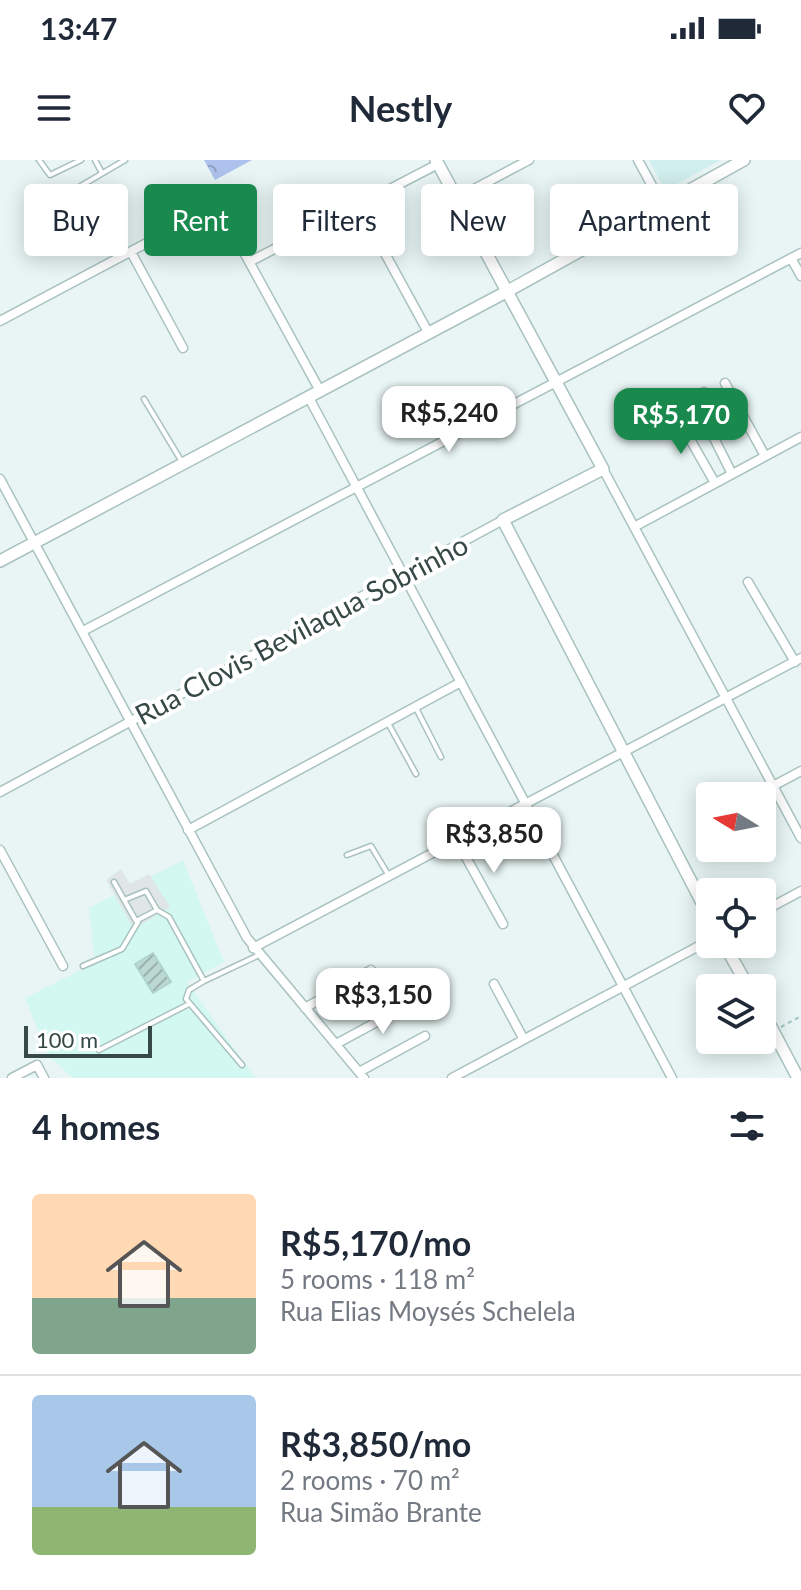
<!DOCTYPE html>
<meta charset="utf-8">
<style>
:root{--surface:#fff;--page:#f6f6f7;--text:#1f2937;--muted:#747a83;--line:#e0e1e3;--accent:#1a894e}
body{margin:0;font-family:Lato,sans-serif;background:var(--page);color:var(--text);height:100vh;display:flex;flex-direction:column;font-size:30px;white-space:nowrap}
*{box-sizing:border-box;margin:0}
p{font-size:26px;color:var(--muted)}
.icon{flex:none;width:44px;height:44px;fill:none;stroke:currentColor;stroke-width:2;stroke-linecap:round;stroke-linejoin:round}
.map{position:relative;height:918px;overflow:hidden}
.side{display:flex;flex-direction:column;background:var(--surface);flex:1}
.side>*{flex:none}
.guide{position:absolute;left:24px;top:24px;width:754px;height:72px;display:flex;gap:16px}
.needle{width:52px;rotate:280deg}
.fabs{position:absolute;left:696px;top:622px;display:grid;gap:16px}
.fabs a{display:grid;place-items:center;width:80px;height:80px;border-radius:8px;background:var(--surface);box-shadow:0 4px 20px #0003;font-size:40px}
.scale{position:absolute;left:24px;bottom:20px;width:128px;box-sizing:border-box;padding-left:8px;border:4px solid #364946;border-top:0;font-size:22px;line-height:28px;white-space:nowrap;color:#364946;-webkit-text-stroke:6px #fff;paint-order:stroke}
.price{position:absolute;translate:-50% -68px;padding:0 18px;border-radius:16px;background:#fff;color:#222;font-size:26px;line-height:52px;filter:drop-shadow(0 2px 4px #0008)}
.price::after{content:'';position:absolute;left:50%;top:48px;width:24px;height:18px;margin-left:-12px;background:inherit;clip-path:polygon(0 0,100% 0,50% 100%)}
.price.active{background:var(--accent);color:#fff}
ul{padding:0;list-style:none}
li{display:flex;align-items:center;gap:24px;height:200px;padding:0 32px}
li+li{border-top:2px solid var(--line)}
li span{display:grid;place-items:center;flex:none;width:224px;height:160px;border-radius:8px;color:#555}
li>.icon{margin-inline-start:auto}
span .icon{width:96px;height:96px;fill:#fffc;stroke-width:1}
li b{font-size:34px}
h2{display:flex;justify-content:space-between;align-items:center;height:96px;padding:0 32px;font-size:34px}
.tag{padding:0 28px;border-radius:8px;background:var(--surface);box-shadow:0 4px 20px #0003;font-size:28px;line-height:72px}
.tag.active{background:var(--accent);color:#fff}
.status{display:flex;justify-content:space-between;align-items:center;height:56px;padding:0 40px;background:var(--surface);direction:ltr}
.status svg{height:22px;fill:currentColor}
header{display:flex;justify-content:space-between;align-items:center;height:104px;padding:0 32px;background:var(--surface);font-size:36px;font-weight:700}
.map>svg:first-child{display:block}
.commercial{fill:#d2f8f1}
.education{fill:#d1efee}
.forest{fill:url(#forest-crowns)}
.parking{fill:#e0e6e5}
.building{fill:url(#building-hatch);stroke:#afd3cd;stroke-width:2}
.lines{fill:none;stroke-linecap:round;stroke-linejoin:round}
.service-casing{stroke:#a9c2bf;stroke-width:7}
.minor-casing{stroke:#a9c2bf;stroke-width:11}
.tertiary-casing{stroke:#a9c2bf;stroke-width:14}
.path{stroke:#99c5bf;stroke-width:2;stroke-dasharray:4 4;stroke-linecap:butt}
.service{stroke:#fff;stroke-width:4}
.minor{stroke:#fff;stroke-width:8}
.tertiary{stroke:#fff;stroke-width:11}
.labels{text-anchor:middle;dominant-baseline:central;stroke-width:8;stroke-linejoin:round;paint-order:stroke}
.street-label{font-size:28px;fill:#364946;stroke:#fff}
</style>
<div class="status"><b>13:47</b><svg viewBox="0 0 49 12"><path d="M0 12V9h3v3zM5 12V6h3v6zM10 12V3h3v9zM15 12V0h3v12zM26 1h20v11H26zM47 4h2v5h-2z"/></svg></div>
<header><svg class="icon" aria-label="menu" viewBox="0 0 24 24"><path d="M4 6h16M4 12h16M4 18h16"/></svg>Nestly<svg class="icon" aria-label="heart" viewBox="0 0 24 24"><path d="M12 20l-8-8c-3-5 5-10 8-4 3-6 11-1 8 4z"/></svg></header>
<div class="map">
<svg width="801" height="918" viewBox="0 0 801 918">
<defs>
<pattern id="forest-crowns" width="20" height="18" patternUnits="userSpaceOnUse" patternTransform="scale(2)"><rect width="20" height="18" fill="#adc2ed"/><path d="M2 6a3 3 0 1 1 6 0M12 15a3 3 0 1 1 6 0" fill="none" stroke="#8ea0c2"/></pattern>
<pattern id="building-hatch" width="6" height="6" patternUnits="userSpaceOnUse" patternTransform="scale(2)"><rect width="6" height="6" fill="#bcd8d3"/><path d="M-1 1l2-2M0 6l6-6M5 7l2-2" fill="none" stroke="#9ab1ad"/></pattern>
</defs>
<rect width="100%" height="100%" fill="#e8f5f4"/>
<path class="commercial" d="M183,700L224,802L187,822L255,918H73L48,895L25,838L95,803L89,748Z"/>
<path class="education" d="M649,0H721L665,30Z"/>
<path class="forest" d="M204,0H252L215,20Z"/>
<path class="parking" d="M121,709L130,724L149,714L170,747L134,769L106,720Z"/>
<path class="building" d="M153,793L171,822L153,833L135,804Z"/>
<g class="lines">
<defs>
<path id="service" d="M39,0L50,15L81,0
M95,0L102,13
M57,40L125,0
M144,239L182,302
M416,548L441,597
M388,563L416,614
M347,695L371,686L389,716
M114,722L136,761L157,750
M124,740L146,731L157,750L169,757L204,821L259,795
M83,806L122,789L138,762
M204,821L189,830L186,839L242,905
M99,890L189,844"/>
<path id="minor" d="M638,0L662,44
M457,38L529,0
M359,46L428,172
M131,92L183,188
M791,98L801,116
M251,101L438,4
M0,161L218,45L319,229
M725,223L765,296
M704,232L695,240L732,314
M308,236L672,918
M675,253L715,323
M641,272L685,249
M603,309L801,678
M0,319L247,778L364,918
M634,367L801,277
M748,422L795,502
M83,471L801,93
M773,626L801,611
M0,632L503,360
M188,670L461,522
M457,681L503,764
M0,690L63,806
M762,752L801,731
M253,788L801,498
M494,824L523,878
M305,848L371,810
M336,884L408,845
M359,912L425,876
M12,918L37,905L44,918
M452,918L710,780"/>
<path id="tertiary" d="M436,0L603,309L503,360L710,758
M0,401L506,132L744,0
M724,784L749,828
M762,850L798,918"/>
</defs>
<use href="#service" class="service-casing"/>
<use href="#minor" class="minor-casing"/>
<use href="#tertiary" class="tertiary-casing"/>
<path class="path" d="M781,867L801,856"/>
<use href="#service" class="service"/>
<use href="#minor" class="minor"/>
<use href="#tertiary" class="tertiary"/>
</g>
<g class="labels">
<g class="street-label">
<text transform="translate(301 469) rotate(-28)">Rua Clovis Bevilaqua Sobrinho</text>
</g>
</g>
</svg>
<div class="fabs">
<a><svg class="needle" viewBox="-14 -14 28 28"><path d="M0-13l5 13h-10z" fill="#e53935"/><path d="M0 13l5-13h-10z" fill="#747a83"/></svg></a>
<a><svg class="icon" aria-label="locate" viewBox="0 0 24 24"><circle cx="12" cy="12" r="6"/><path d="M12 2v4M12 18v4M2 12h4M18 12h4"/></svg></a>
<a><svg class="icon" aria-label="layers" viewBox="0 0 24 24"><path d="M12 4l9 5-9 5-9-5zM3 14l9 5 9-5"/></svg></a>
</div>
<div class="scale">100 m</div>
<b class="price" style="left:449px;top:294px">R$5,240</b>
<b class="price active" style="left:681px;top:296px">R$5,170</b>
<b class="price" style="left:494px;top:715px">R$3,850</b>
<b class="price" style="left:383px;top:876px">R$3,150</b>
<div class="guide">
<a class="tag">Buy</a>
<a class="tag active">Rent</a>
<a class="tag">Filters</a>
<a class="tag">New</a>
<a class="tag">Apartment</a>
</div>
</div>
<section class="side">
<h2>4 homes<svg class="icon" aria-label="filters" viewBox="0 0 24 24"><path d="M4 7h16M4 17h16"/><circle cx="9" cy="7" r="2"/><circle cx="15" cy="17" r="2"/></svg></h2>
<ul>
<li><span style="background:linear-gradient(#ffd9b3 65%,#7fa58c 0)"><svg class="icon" aria-label="home" viewBox="0 0 24 24"><path d="M3 11l9-7 9 7M6 9v11h12V9"/></svg></span><div><b>R$5,170/mo</b><p>5 rooms · 118 m²</p><p>Rua Elias Moysés Schelela</p></div></li>
<li><span style="background:linear-gradient(#a9c7e8 70%,#8fb573 0)"><svg class="icon" aria-label="home" viewBox="0 0 24 24"><path d="M3 11l9-7 9 7M6 9v11h12V9"/></svg></span><div><b>R$3,850/mo</b><p>2 rooms · 70 m²</p><p>Rua Simão Brante</p></div></li>
</ul>
</section>
